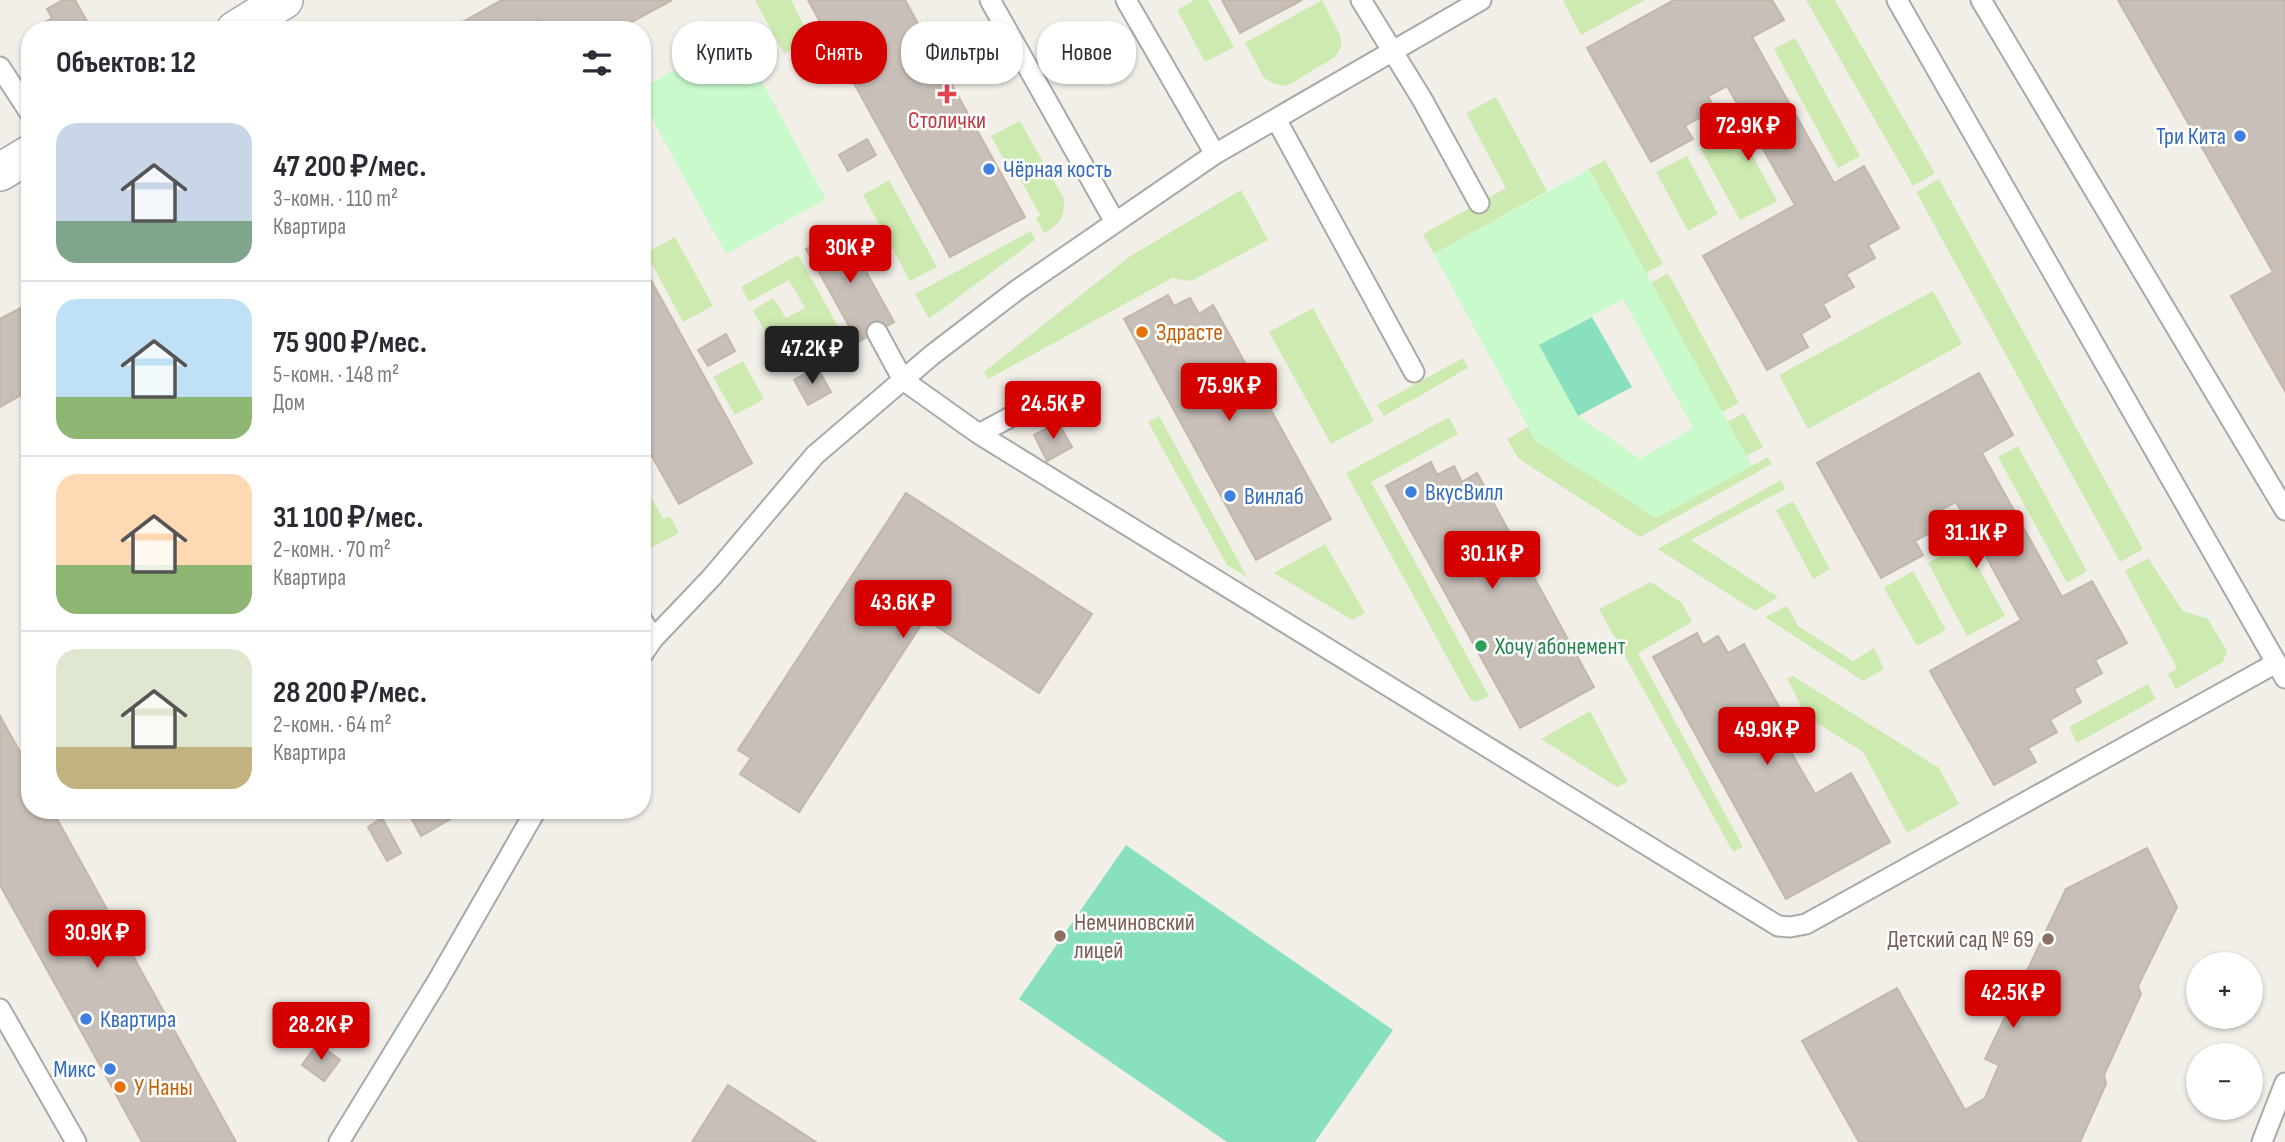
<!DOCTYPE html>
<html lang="ru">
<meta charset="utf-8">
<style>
:root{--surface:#fff;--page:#f2f2f3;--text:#2b2b33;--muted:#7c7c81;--line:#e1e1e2;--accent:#d40000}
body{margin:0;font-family:"Sofia Sans Condensed",sans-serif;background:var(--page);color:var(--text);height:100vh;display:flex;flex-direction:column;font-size:26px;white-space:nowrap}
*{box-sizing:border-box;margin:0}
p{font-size:23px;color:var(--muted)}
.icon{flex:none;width:38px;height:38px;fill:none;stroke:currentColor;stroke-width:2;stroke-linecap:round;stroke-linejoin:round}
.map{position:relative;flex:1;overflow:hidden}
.panel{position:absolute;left:21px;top:21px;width:630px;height:798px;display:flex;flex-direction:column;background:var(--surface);border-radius:28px;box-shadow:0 2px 5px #0004}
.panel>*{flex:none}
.top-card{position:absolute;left:672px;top:21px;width:665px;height:63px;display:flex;gap:14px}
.controls{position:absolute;left:2186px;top:952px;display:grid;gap:14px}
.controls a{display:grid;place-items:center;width:77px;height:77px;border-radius:50%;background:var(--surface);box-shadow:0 2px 5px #0004;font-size:35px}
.price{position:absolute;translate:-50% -60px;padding:0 16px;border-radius:7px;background:var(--accent);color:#fff;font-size:23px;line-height:46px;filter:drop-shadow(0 2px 4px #0008)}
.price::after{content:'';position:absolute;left:50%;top:42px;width:21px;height:16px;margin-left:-10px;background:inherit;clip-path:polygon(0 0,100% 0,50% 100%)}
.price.selected{background:#222;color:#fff}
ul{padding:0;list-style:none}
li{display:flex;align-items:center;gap:21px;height:175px;padding:0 35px}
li+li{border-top:2px solid var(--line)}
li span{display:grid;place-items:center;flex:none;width:196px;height:140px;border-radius:21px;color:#555}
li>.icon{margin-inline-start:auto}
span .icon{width:84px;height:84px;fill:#fffc;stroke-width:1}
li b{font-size:30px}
h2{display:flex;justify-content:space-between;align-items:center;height:84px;padding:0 35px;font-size:30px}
.chip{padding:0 24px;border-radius:28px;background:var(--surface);box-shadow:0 2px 5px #0004;font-size:24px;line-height:63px}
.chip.selected{background:var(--accent);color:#fff}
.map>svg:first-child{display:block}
.grass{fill:#cdebb0}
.park{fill:#c8facc;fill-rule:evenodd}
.pitch{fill:#88e0be}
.building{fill:#c7bfb8;stroke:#c4b6ab;stroke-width:2}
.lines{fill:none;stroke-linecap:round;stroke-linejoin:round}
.lane-casing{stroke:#a9a9a9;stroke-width:23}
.street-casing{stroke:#a9a9a9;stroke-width:40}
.lane{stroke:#fff;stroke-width:19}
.street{stroke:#fff;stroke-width:37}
.health-dot{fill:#e0444e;stroke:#fff;stroke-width:2.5}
.shop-dot{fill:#3f7fe0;stroke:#fff;stroke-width:2.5}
.food-dot{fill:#e8710a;stroke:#fff;stroke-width:2.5}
.leisure-dot{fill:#2e9e5b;stroke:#fff;stroke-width:2.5}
.education-dot{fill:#8d6e63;stroke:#fff;stroke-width:2.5}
.labels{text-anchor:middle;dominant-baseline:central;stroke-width:5;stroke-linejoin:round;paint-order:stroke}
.health-label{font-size:24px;fill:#be3a42;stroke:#fff}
.shop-label{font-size:24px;fill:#366cbe;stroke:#fff;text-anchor:start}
.food-label{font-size:24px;fill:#c56008;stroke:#fff;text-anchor:start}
.leisure-label{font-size:24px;fill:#27864d;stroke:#fff;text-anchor:start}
.education-label{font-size:24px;fill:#785e54;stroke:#fff;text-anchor:start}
</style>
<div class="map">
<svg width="2285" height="1142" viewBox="0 0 2285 1142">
<rect width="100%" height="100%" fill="#f2efe9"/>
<path class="grass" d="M755,0H791L811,39L784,54Z
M1194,0H1208L1234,47L1205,62L1177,10Z
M1322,0L1341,37V47L1335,57L1292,83L1286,86L1274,84L1264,78L1245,43Z
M1565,0H1645L1581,35L1563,1Z
M1806,0H1835L1935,173L1913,186Z
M1795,38L1860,156L1838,168L1774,49Z
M1496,97L1547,191L1434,254L1423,234L1506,188L1466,113Z
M1020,121L1064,199C1065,217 1060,224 1044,233L1036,218L1040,215L1015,170L1011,172L991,136Z
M1737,127L1777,201L1740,220L1700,148Z
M1687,156L1718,214L1688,231L1656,172Z
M1605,160L1663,264L1646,273L1589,169Z
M1939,179L2143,549L2120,562L1916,192Z
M889,180L937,267L910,281L863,195Z
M1241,190L1268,240L1191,281L1172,278L988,379L984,372L1129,257Z
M1031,231L1035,240L929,319L915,294Z
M675,237L713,306L683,322L646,253Z
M798,255L841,332L783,364L753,310L773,298L786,318L805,308L789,280L749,302L741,287Z
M1668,273L1739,403L1722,412L1651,283Z
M1933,291L1962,344L1808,429L1779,375Z
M1313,308L1374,421L1331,444L1269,332Z
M1463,358L1468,368L1384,416L1377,405Z
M743,361L764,399L735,415L713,377Z
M1744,413L1763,447L1746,456L1727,422Z
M1159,416L1247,577L1227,565L1148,422Z
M1449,417L1458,434L1371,482L1489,696L1476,702L1470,699L1346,473Z
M1528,427L1536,441L1656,518L1768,457L1772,464L1640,537L1518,458L1507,439Z
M2018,446L2087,571L2067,583L1998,457Z
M642,480L663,519L670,516L679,533L649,549L642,537Z
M1781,480L1785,489L1691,540L1778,597L1755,611L1658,549Z
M1793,501L1830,569L1813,579L1776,510Z
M1965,543L2005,616L1967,636L1928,563Z
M1325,544L1365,613L1352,620L1274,573Z
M2148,558L2183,611L2208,619L2227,651L2223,662L2176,689L2168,674L2177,668L2125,571Z
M1913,571L1946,630L1917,646L1884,588Z
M1651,582L1682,603L1692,622L1638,653L1743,847L1733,852L1599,609Z
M1787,606L1798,626L1853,661L1874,648L1884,669L1863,681L1765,617Z
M1793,676L1939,768L1959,804L1907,833L1863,752L1806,716L1787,678Z
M2148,684L2156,699L2077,743L2069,727Z
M1590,711L1628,782L1617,787L1541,739Z"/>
<path class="park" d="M737,36L826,199L726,254L642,100V88Z
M1589,169L1752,466L1656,518L1536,441L1434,254ZM1623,299L1693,428L1640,459L1578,416L1539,345Z"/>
<path class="pitch" d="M1592,317L1632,387L1578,416L1539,345Z
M1126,845L1393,1030L1315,1142H1227L1019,999Z"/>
<path class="building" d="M63,0H75L92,30H31L52,18L47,9Z
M502,0H672L617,30H545L539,19L520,30H448Z
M808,0H905L1025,217L950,257Z
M1222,0H1302L1240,33Z
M1674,0H1772L1784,20L1752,37L1834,183L1864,166L1899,228L1868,245L1875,258L1846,274L1854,287L1823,304L1830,317L1801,334L1808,347L1767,370L1703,256L1795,205L1727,86L1708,96L1715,109L1685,126L1693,139L1651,162L1587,48Z
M2118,0H2285V391L2231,296L2273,272Z
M867,139L876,155L848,171L839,155Z
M842,228L894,322L858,342L806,249Z
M642,264L752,463L679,504L642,439Z
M1168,295L1174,306L1190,298L1199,314L1213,305L1331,519L1256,560L1124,319Z
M30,303V390L0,407V319Z
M726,334L735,351L708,366L698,350Z
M817,367L831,392L808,405L794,380Z
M1979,373L2013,435L1982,453L2062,597L2092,581L2127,643L2095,660L2102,673L2074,689L2081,702L2050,720L2057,732L2028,748L2036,762L1994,785L1930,671L2021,620L1956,502L1937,512L1944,525L1915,541L1923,555L1881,578L1817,463Z
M1058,422L1072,447L1047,461L1034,435Z
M1431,462L1437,475L1454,466L1462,482L1477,473L1594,687L1520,728L1386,486Z
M906,493L1092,614L1039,693L925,619L799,812L740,774L751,758L738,750Z
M1697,633L1703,645L1718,636L1728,653L1744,644L1798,741L1788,747L1815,794L1851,773L1890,842L1786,899L1653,657Z
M0,716L30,770V810H52L236,1142H142L85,1038L0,885Z
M407,810H466L421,836Z
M382,818L401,853L387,861L368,827Z
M2147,848L2177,907L2138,986L2141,994L2104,1075L2106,1084L2080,1142H1859L1802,1041L1897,988L1965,1110L1985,1098L1999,1065L1985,1059L2066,889Z
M318,1043L340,1060L324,1081L302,1065Z
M728,1085L816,1142H692Z"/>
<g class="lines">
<defs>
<path id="lane" d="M990,0L1115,222
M1126,0L1215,154
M1361,0L1422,99L1479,203
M1897,0L2285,678
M1981,0L2285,510
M0,67L30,113
M1276,119L1414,372
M877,332L903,380L979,434L1778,926L1790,927L1806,924L2276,663
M979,434L1049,396
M642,620L653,639L712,577L815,455L932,355L1017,290L1215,154L1481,0
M642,655L653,639
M0,1009L76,1142
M339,1142L437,982L536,810
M2262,1142L2285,1083"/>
<path id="street" d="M235,30L284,0
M0,172L30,154"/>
</defs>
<use href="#lane" class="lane-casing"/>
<use href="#street" class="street-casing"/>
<use href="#lane" class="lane"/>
<use href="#street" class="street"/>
</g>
<path class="health-dot" d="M943.5 83.5h7v7h7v7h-7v7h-7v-7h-7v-7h7z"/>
<g class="shop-dot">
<circle cx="2240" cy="136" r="7"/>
<circle cx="989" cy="169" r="7"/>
<circle cx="1411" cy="492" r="7"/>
<circle cx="1230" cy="496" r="7"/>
<circle cx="86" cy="1019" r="7"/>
<circle cx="110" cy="1069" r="7"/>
</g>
<g class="food-dot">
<circle cx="1142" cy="332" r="7"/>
<circle cx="120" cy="1087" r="7"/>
</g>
<circle class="leisure-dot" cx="1481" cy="646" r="7"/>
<g class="education-dot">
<circle cx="1060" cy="936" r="7"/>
<circle cx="2048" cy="939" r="7"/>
</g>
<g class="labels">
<g class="health-label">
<text x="947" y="120">Столички</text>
</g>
<g class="shop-label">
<text x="2226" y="136" text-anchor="end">Три Кита</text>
<text x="1003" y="169">Чёрная кость</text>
<text x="1425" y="492">ВкусВилл</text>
<text x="1244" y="496">Винлаб</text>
<text x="100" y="1019">Квартира</text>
<text x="96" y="1069" text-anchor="end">Микс</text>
</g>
<g class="food-label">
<text x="1156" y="332">Здрасте</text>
<text x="134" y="1087">У Наны</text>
</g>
<g class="leisure-label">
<text x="1495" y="646">Хочу абонемент</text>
</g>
<g class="education-label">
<text x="1074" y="922">Немчиновский<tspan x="1074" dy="28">лицей</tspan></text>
<text x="2034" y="939" text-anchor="end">Детский сад № 69</text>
</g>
</g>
</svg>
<div class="controls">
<a>+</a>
<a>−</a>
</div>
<b class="price" style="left:1748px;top:163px">72.9K ₽</b>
<b class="price" style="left:850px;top:285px">30K ₽</b>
<b class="price selected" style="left:812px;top:386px">47.2K ₽</b>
<b class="price" style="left:1229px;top:423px">75.9K ₽</b>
<b class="price" style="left:1053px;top:441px">24.5K ₽</b>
<b class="price" style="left:1976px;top:570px">31.1K ₽</b>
<b class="price" style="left:1492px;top:591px">30.1K ₽</b>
<b class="price" style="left:903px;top:640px">43.6K ₽</b>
<b class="price" style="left:1767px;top:767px">49.9K ₽</b>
<b class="price" style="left:97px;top:970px">30.9K ₽</b>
<b class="price" style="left:2013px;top:1030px">42.5K ₽</b>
<b class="price" style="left:321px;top:1062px">28.2K ₽</b>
<div class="top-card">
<a class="chip">Купить</a>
<a class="chip selected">Снять</a>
<a class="chip">Фильтры</a>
<a class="chip">Новое</a>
</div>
<section class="panel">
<h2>Объектов: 12<svg class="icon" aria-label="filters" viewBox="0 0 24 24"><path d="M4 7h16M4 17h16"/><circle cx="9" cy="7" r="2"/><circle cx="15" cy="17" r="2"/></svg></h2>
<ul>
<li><span style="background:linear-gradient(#c9d6e8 70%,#7fa58c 0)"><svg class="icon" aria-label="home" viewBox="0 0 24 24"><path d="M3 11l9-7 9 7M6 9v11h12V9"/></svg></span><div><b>47 200 ₽/мес.</b><p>3-комн. · 110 m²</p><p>Квартира</p></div></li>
<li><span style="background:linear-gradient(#bfe0f5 70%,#8fb573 0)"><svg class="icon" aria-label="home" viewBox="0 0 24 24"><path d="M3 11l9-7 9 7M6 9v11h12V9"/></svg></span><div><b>75 900 ₽/мес.</b><p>5-комн. · 148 m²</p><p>Дом</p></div></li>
<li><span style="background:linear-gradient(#ffd9b3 65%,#8fb573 0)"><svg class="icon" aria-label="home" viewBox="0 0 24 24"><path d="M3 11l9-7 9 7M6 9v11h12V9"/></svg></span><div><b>31 100 ₽/мес.</b><p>2-комн. · 70 m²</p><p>Квартира</p></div></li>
<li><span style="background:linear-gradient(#dfe7d0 70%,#c2b280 0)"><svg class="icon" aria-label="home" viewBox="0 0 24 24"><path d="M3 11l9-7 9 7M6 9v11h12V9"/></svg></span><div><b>28 200 ₽/мес.</b><p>2-комн. · 64 m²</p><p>Квартира</p></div></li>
</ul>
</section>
</div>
